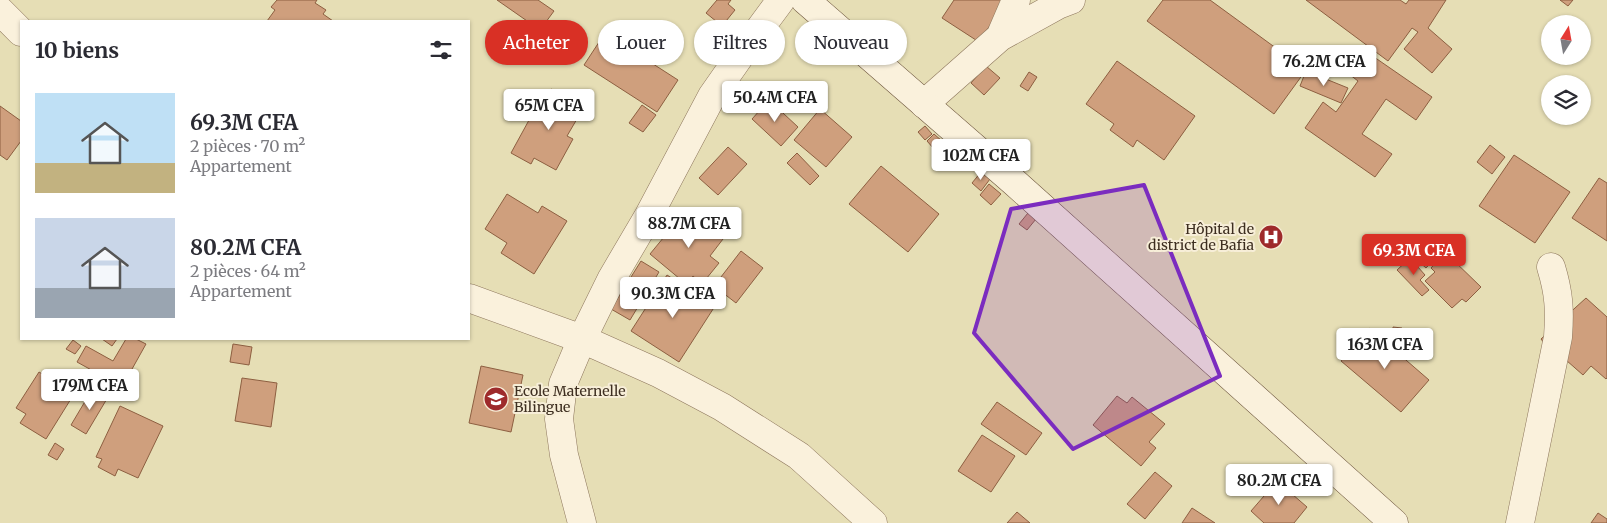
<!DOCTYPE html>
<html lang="fr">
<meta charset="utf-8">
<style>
:root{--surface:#fff;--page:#f2f2f3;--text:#2b2b33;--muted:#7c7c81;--accent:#d93025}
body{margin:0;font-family:Merriweather,serif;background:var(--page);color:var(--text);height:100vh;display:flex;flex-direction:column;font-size:19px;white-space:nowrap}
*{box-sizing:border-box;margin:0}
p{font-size:16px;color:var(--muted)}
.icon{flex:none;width:28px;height:28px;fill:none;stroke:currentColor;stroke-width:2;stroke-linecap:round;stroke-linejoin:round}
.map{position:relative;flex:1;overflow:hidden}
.drawer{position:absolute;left:20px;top:20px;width:450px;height:320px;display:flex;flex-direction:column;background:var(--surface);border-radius:0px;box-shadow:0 1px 4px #0004}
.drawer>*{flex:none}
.guide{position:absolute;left:485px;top:20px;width:475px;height:45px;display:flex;gap:10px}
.needle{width:32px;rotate:11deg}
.tools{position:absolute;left:1541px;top:15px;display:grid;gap:10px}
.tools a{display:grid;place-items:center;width:50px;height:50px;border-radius:50%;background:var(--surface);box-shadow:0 1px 4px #0004;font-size:25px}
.price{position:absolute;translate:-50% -42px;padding:0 11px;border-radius:5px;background:#fff;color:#222;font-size:16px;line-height:32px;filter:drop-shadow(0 1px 2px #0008)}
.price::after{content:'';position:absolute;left:50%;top:30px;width:15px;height:11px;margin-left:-8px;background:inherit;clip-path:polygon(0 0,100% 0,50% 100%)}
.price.current{background:var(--accent);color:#fff}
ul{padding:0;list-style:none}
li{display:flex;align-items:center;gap:15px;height:125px;padding:0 15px}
li span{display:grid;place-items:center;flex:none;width:140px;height:100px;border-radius:0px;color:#555}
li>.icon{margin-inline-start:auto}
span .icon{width:60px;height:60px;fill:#fffc;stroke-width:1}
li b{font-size:21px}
h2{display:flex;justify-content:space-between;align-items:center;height:60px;padding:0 15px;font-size:21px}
.chip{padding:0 18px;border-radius:22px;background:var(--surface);box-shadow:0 1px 4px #0004;font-size:18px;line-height:45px}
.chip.current{background:var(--accent);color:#fff}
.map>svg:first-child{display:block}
.farmland{fill:#e6deb5;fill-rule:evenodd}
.building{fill:#cf9f7d;stroke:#8d5f41}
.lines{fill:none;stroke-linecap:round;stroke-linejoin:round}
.street-casing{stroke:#8d765c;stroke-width:29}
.secondary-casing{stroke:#6f573f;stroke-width:29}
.street{stroke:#faf1dc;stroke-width:28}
.secondary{stroke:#faf1dc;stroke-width:28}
.marked{fill:#7b2cbf;fill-opacity:0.2;stroke:#7b2cbf;stroke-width:4;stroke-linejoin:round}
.labels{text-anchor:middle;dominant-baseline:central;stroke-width:4;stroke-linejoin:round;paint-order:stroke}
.poi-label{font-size:14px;fill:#3d2e20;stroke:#f7eed8;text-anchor:end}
</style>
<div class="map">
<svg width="1607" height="523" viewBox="0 0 1607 523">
<rect width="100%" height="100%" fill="#f0e4c8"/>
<path class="farmland" d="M0,0H1607V523H0ZM21,21H469V339H21ZM1550,24H1582V56H1550ZM1550,84H1582V116H1550Z"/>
<path class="building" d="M277,0H317L315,3L326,10L323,14L333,21H267L275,10L271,7Z
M497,0H538L554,11L540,30Z
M717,0H731L728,4L735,10L722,26L706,13Z
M954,0H1007L979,42L942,18Z
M1163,0H1210L1306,70L1274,114L1147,21Z
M1306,0H1400L1406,4L1409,0H1446L1428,28L1452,49L1432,73L1404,49L1418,32L1412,28L1388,61Z
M1560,0H1573L1568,6Z
M605,33L678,80L657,112L584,65Z
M1361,48L1432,97L1416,120L1386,99L1362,134L1392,154L1375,177L1305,128L1323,102L1336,112L1358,81L1345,71Z
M1117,61L1195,116L1164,160L1137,140L1133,147L1110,130L1114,124L1086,104Z
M986,66L1000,78L984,95L971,83Z
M1306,71L1348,88L1341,103L1300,86Z
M1029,72L1037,77L1028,91L1020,86Z
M551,89L584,107L567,136L573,139L556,170L534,158L531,164L511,153L534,111L538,113Z
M769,100L798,127L781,146L752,119Z
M642,105L656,115L643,132L629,123Z
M0,106L21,121V141L7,160L0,155Z
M820,109L852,137L826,167L794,140Z
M925,126L932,134L925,140L918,132Z
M934,134L942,141L934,149L927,141Z
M1490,145L1505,157L1492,174L1477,162Z
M728,147L747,164L718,195L699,178Z
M797,153L819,176L810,185L787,163Z
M1514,155L1570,192L1535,243L1479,206Z
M881,166L939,214L908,252L849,204Z
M981,172L990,179L981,191L972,183Z
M1599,178L1607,183V241L1572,218Z
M989,184L1001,194L991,205L980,195Z
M507,194L538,213L542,206L567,221L534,274L501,253L507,243L485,229Z
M687,209L723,239L710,256L719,263L702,284L693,276L686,284L650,254Z
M1028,213L1036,219L1027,230L1019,224Z
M1417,237L1438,255L1426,268L1406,250Z
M1396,249L1405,251L1404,257L1395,255Z
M741,251L763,268L736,303L714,286Z
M1450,257L1481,287L1466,302L1462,299L1452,308L1425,281L1435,272L1431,268L1440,258L1445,262Z
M1410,258L1425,275L1420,280L1429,290L1422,296L1397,270Z
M641,261L659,272L630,320L611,309Z
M667,275L715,306L679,362L631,331Z
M1586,298L1607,317V378L1606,379L1591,366L1583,375L1558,353L1548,348L1541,339Z
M1393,327L1402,328L1401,337L1393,336Z
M1369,328L1429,380L1401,412L1341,361Z
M102,339H117L112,346Z
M126,339H136L146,344L122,387L77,362L86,346L113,361Z
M73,340L81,346L75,354L66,349Z
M233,344L252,347L249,365L230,362Z
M481,366L523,375L511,432L469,423Z
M39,372L54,381L59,374L79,386L46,439L20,423L26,414L16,408Z
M242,378L277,383L271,427L235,421Z
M93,388L108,397L86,434L71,425Z
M1117,396L1127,403L1132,397L1165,424L1149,442L1156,448L1141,466L1093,425Z
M997,402L1042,433L1026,455L981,424Z
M120,406L163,426L138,478L118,469L115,476L98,467L102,459L96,457Z
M982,435L1015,456L991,492L958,471Z
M55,443L64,449L57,460L48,455Z
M1155,472L1172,486L1145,519L1127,504Z
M1277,481L1307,507L1294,523H1264L1251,511Z
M1192,508L1215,523H1182Z
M1017,512L1030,523H1007Z
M1598,513L1607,519V523H1591Z"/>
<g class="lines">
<defs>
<path id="street" d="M0,11L21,32
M1000,37L1058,5L1071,0
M924,104L1000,37L1016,0
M469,298L582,339L658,373L722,407L799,456L873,523
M582,523L564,455L559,419L563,384L582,339L612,278L649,215L712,96L747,46L781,0
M1520,523L1558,337C1560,310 1559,293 1551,267"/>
<path id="secondary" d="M805,0L1014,182L1394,523"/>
</defs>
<use href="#street" class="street-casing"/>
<use href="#secondary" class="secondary-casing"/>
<use href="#street" class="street"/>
<use href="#secondary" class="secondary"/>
</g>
<path class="marked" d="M1144,185L1220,376L1073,449L974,333L1011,209Z"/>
<defs>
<symbol id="hospital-disc" viewBox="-11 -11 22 22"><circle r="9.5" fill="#9e2a2b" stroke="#f7eed8"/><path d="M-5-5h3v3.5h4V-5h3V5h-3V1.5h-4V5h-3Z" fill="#fff"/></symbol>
<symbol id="school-disc" viewBox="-11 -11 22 22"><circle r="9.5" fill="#9e2a2b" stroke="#f7eed8"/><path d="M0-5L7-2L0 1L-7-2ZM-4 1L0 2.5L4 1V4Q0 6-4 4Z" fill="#fff"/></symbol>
</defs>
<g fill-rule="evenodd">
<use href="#hospital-disc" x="1257" y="223" width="28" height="28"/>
<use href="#school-disc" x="482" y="385" width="28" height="28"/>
</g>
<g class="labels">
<g class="poi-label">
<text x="1254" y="229">Hôpital de<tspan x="1254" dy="16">district de Bafia</tspan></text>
<text x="514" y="391" text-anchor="start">Ecole Maternelle<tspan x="514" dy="16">Bilingue</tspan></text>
</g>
</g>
</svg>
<div class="tools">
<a><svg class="needle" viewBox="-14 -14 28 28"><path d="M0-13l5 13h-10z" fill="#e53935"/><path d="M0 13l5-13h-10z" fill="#7c7c81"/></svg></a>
<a><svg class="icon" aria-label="layers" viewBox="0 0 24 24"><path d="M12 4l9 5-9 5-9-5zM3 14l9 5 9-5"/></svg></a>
</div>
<b class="price" style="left:1324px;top:87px">76.2M CFA</b>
<b class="price" style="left:775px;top:123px">50.4M CFA</b>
<b class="price" style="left:549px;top:131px">65M CFA</b>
<b class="price" style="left:981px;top:181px">102M CFA</b>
<b class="price" style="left:689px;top:249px">88.7M CFA</b>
<b class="price current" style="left:1414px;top:276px">69.3M CFA</b>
<b class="price" style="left:673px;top:319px">90.3M CFA</b>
<b class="price" style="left:1385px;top:370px">163M CFA</b>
<b class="price" style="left:90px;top:411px">179M CFA</b>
<b class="price" style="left:1279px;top:506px">80.2M CFA</b>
<div class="guide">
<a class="chip current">Acheter</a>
<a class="chip">Louer</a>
<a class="chip">Filtres</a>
<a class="chip">Nouveau</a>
</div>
<section class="drawer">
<h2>10 biens<svg class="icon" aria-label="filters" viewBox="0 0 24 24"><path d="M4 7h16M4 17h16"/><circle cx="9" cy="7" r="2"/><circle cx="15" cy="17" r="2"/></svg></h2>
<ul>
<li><span style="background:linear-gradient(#bfe0f5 70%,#c2b280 0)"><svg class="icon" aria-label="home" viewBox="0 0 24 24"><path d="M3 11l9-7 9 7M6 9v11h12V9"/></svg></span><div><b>69.3M CFA</b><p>2 pièces · 70 m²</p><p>Appartement</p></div></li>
<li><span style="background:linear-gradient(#c9d6e8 70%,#9aa5b1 0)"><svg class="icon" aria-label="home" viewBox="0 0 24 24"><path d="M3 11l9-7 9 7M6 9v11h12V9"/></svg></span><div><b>80.2M CFA</b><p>2 pièces · 64 m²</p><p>Appartement</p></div></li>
</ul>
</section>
</div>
